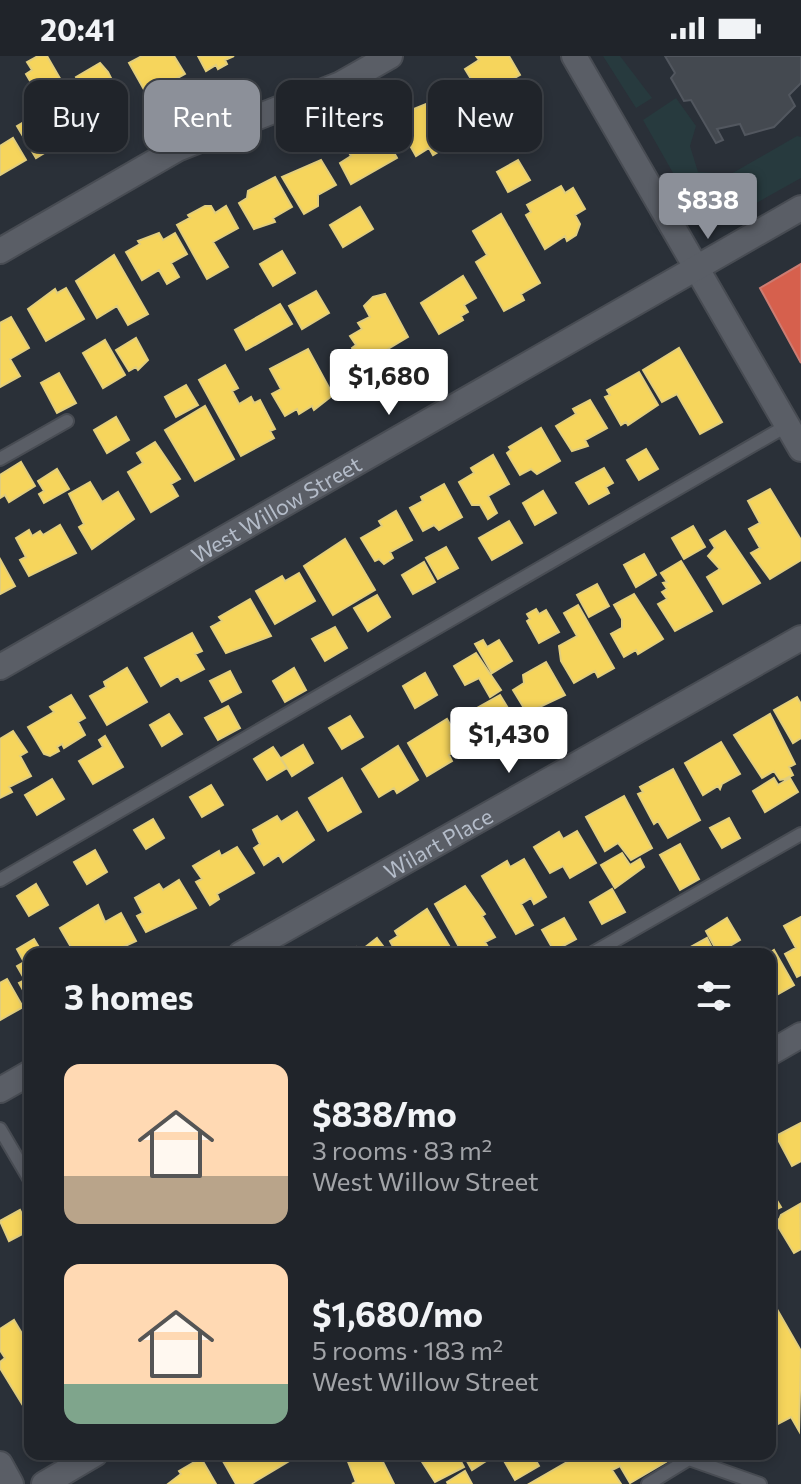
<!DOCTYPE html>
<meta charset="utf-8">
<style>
:root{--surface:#20242a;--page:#2d3036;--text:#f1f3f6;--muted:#a2a4a8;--line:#3d4147;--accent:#8c9099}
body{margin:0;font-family:Commissioner,sans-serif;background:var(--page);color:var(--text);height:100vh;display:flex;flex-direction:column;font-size:30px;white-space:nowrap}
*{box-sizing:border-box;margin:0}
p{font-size:26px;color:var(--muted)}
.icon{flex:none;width:44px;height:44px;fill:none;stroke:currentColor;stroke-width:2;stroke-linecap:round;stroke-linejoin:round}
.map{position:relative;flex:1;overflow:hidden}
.panel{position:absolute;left:24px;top:892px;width:752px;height:512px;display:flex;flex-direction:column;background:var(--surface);border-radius:16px;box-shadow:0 4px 12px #0003,0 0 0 2px var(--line)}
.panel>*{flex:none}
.guide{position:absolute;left:24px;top:24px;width:754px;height:72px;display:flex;gap:16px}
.price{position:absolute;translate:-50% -68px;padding:0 18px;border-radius:8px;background:#fff;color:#222;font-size:26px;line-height:52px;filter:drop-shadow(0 2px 4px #0008)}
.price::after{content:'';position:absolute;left:50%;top:48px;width:24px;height:18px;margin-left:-12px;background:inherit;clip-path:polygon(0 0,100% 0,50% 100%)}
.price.on{background:var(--accent);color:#fff}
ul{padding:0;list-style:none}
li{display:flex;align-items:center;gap:24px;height:200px;padding:0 40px}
li span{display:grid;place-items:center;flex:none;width:224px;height:160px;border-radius:16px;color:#555}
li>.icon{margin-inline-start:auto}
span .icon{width:96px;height:96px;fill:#fffc;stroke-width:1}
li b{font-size:34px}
h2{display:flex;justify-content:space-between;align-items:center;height:96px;padding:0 40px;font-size:34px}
.pill{padding:0 28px;border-radius:16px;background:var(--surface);box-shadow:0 4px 12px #0003,0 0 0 2px var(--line);font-size:28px;line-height:72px}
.pill.on{background:var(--accent);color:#fff}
.status{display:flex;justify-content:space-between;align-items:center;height:56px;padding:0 40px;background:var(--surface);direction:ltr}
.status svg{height:22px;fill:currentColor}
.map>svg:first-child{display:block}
.green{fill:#273a3e}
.homes{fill:#f6d55c;stroke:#e2ce7d;stroke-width:2}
.shops{fill:#d6604d;stroke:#cc7c72;stroke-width:2}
.building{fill:#444950;stroke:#52575f;stroke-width:2}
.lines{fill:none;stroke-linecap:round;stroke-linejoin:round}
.service-casing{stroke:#484c53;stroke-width:16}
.minor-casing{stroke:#484c53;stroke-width:28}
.service{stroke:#5a5e66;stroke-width:12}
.minor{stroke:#5a5e66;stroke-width:24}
.labels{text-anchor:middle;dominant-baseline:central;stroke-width:8;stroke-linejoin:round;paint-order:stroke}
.street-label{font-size:22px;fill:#b4bcc9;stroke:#1d2633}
</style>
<div class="status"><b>20:41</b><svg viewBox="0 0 49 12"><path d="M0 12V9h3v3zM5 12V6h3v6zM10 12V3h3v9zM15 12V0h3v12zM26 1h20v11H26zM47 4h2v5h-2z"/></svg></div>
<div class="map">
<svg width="801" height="1428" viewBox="0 0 801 1428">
<rect width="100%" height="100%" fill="#2a3038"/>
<path class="green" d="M603,0H620L652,42L636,52Z
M676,42L696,70L690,90L698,116L731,118L797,80L801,81V122L706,175L643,64Z"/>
<path class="homes" d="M38,0H47L62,26L39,40L26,18L32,14L27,6Z
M142,0H174L185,18L147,39L129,7Z
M198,0H234L225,4L227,8L218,13L216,9L206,15Z
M476,0H509L520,19L513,23L532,52L513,64L499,40L491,45L487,38L482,41L465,13L479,4Z
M100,7L108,16L125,50L111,57L114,62L103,69L99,64L92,69L72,35L81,30L76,21Z
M451,41L471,76L433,99L429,92L416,100L394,61L431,46L434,51Z
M484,45L497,69L489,73L492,79L482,85L465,55Z
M58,46L65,59L76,53L87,71L36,102L17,70Z
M382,76L397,102L351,128L340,107L351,100L348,95L357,87Z
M13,82L26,104L0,119V90Z
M321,104L336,129L318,139V150L304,158L282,121Z
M518,104L530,124L508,136L497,116Z
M275,121L292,151L273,162L275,166L254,173L239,147L247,142L248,135Z
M561,130L565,137L573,132L585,153L575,159L580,168L576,179L567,185L565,180L545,193L526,159L531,156L527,149Z
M205,150H211L215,157L226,150L238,172L213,186L228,211L207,223L177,169L190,162L188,159Z
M360,151L373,173L343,191L330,169Z
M501,158L540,227L521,238L524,244L504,255L476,206L487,199L473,175Z
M159,177L163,184L175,177L187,198L171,207L179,221L167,228L159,214L142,224L126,196L140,188L138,185Z
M282,195L295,217L273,230L260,208Z
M114,199L148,258L128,269L117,250L97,262L76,225Z
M463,220L476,242L464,249L468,256L461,260L463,264L439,278L421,247Z
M66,232L84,263L46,285L28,253L55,233L57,237Z
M316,235L329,257L302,273L289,250Z
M385,238L408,281L383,296L386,301L365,314L352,292L356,289L350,280L362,273L358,267L370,261L364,250L373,241Z
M280,248L292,268L246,294L235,274Z
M11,261L29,292L10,303L20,320L0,331V267Z
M136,282L148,304L138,314L136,311L129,315L116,294Z
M105,284L125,319L103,332L83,297Z
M679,292L722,366L700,378L677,338L662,346L643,314Z
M308,293L333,339L314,354L312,350L299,358L297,353L285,360L272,338L281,333L270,313Z
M225,309L238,332L232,335L239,348L251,341L254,347L260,344L275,373L270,375L274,382L241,400L199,324Z
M639,316L658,349L628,369L626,366L621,369L605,341L610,339L607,334Z
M59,317L76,347L57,357L41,327Z
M186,329L198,349L176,361L165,341Z
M590,344L607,372L585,384L588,390L572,395L556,370L576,358L573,353Z
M205,350L234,403L195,425L165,374Z
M116,361L129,384L107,397L94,374Z
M541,372L560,405L537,418L531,413L520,419L507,397L511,394L509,391Z
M155,386L180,423L171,428L178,440L151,456L128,416L143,407L137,397Z
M646,393L658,413L639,424L627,404Z
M493,399L509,428L488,440L497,457L488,463L480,449H472L459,426L474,417L471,412Z
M21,406L35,430L9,446L5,439L0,442V419Z
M604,412L613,427L606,431L609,437L589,448L576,427Z
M57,413L69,433L44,447L39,438L44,435L38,425Z
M90,426L102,446L118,436L134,463L92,493L79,471L84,468L69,438Z
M444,428L462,461L439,474L434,469L423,475L410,452L423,445L421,441Z
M770,433L801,484V504L770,523L751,497L760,492L749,473L760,467L748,445Z
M543,435L556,457L535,469L523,447Z
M396,455L412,484L390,496L393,502L384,508L379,503L375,505L361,482L382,470L379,465Z
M509,465L522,487L492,504L479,482Z
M60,469L76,497L29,520L20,504L26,501L16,482L29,474L32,480L40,475L43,479Z
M693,470L705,491L684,503L672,482Z
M725,475L760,527L723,548L707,521L720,513L708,500L715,492L710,484Z
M345,483L375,534L333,559L304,510Z
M446,491L458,512L438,523L426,502Z
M644,498L656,519L636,531L624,509Z
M0,503L15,530L0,538Z
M681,505L712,555L675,575L658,548L667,543L662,536L667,533L663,527L667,526L661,517Z
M424,506L435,526L413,538L402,519Z
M299,517L315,545L275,568L256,535L282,520L285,525Z
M597,528L609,550L589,561L577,539Z
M634,538L663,583L638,598L636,594L624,601L611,578L622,572V563L614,549Z
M377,539L390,561L368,575L354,552Z
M250,543L271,580L226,597L211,571L222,565L219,561Z
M578,549L614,612L598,621L595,615L574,627L561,605L559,590L577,580L564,557Z
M536,553L539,558L546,554L559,576L539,587L527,565L530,563L527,558Z
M335,571L347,592L325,605L312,583Z
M192,577L202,595L195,598L204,613L181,625L178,620L161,630L145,602Z
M483,584L487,591L499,584L512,605L492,617L475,588Z
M476,597L501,634L490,641L479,622L465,629L454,610Z
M546,606L565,639L527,657L513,634L524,627L523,619Z
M127,612L147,646L107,669L90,640L106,631L104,626Z
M294,612L306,634L285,646L273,625Z
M230,615L241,636L222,646L210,625Z
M425,617L437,639L415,652L403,630Z
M71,639L85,662L78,666L85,679L64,692L62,688L57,691L59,695L50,700L44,698L28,671L54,656L50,651Z
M500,639L517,667L500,677L496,671L476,683L463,660Z
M797,641L801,648V682L793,687L774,654Z
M228,650L240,672L218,684L205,662Z
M169,658L182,678L162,690L150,669Z
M770,658L795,708L789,711L793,719L785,723L780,724L774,715L762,722L734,679Z
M350,660L363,681L342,693L329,672Z
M447,663L463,691L449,699L452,705L427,720L408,687Z
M13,675L27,696L20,700L31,720L9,731L12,736L0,742V683Z
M105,680L123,711L93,728L79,705L103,691L99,684Z
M721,686L740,718L722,728L720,733L718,730L703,739L685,707Z
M303,689L313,707L292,720L281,702Z
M398,690L418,724L397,737L394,732L379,741L362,713Z
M273,691L287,712L267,724L254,703Z
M673,713L700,764L668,782L658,765L654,768L638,738L643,736L640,731Z
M342,722L361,756L328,775L309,742Z
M774,722L778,729L790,722L798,736L765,756L753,735Z
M52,723L64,743L37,759L25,739Z
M211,729L223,749L202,761L190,741Z
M624,740L652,792L631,804L618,787L605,795L586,761Z
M297,756L314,784L283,806L279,799L264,809L254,792L260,788L253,774L277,760L281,766Z
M729,762L740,782L722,792L710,772Z
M153,763L164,782L146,793L134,774Z
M577,775L596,807L570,822L563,810L550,817L534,791L559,776L563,783Z
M680,788L699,823L680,834L660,799Z
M237,791L254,817L217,838L219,843L210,849L196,826L202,823L193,810L219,795L221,800Z
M95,794L107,816L87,828L74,806Z
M622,797L630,809L640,803L644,811L615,832L601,809Z
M524,803L546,841L534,848L531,842L521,848L533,869L516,878L482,820L507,805L510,811Z
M179,824L196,852L146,876L137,860L143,857L135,842L159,828L163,834Z
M36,828L48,849L29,860L17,840Z
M465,830L485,858L482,860L495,881L485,886L492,898H463L435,848Z
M612,833L625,856L602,868L590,846Z
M98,849L105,866L121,857L136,885L108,898H83L81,895L75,898L60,872Z
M427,853L454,898H397L390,885L398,880L395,875Z
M801,861V919L797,921L785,898L796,892L784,870Z
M564,862L576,883L554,895L542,874Z
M727,862L740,884L718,897L706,875Z
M377,882L389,898H344L356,891L359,896Z
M707,882L715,898H689L687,893Z
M34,883L43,898H30L28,943L19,927L25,924L17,910L24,906L17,893Z
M774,894L794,929L771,942L768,898Z
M7,923L23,951L0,964V927Z
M801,1067V1105L792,1110L776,1080Z
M770,1133L781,1151L773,1155L778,1164L770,1168Z
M800,1148L801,1193L794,1197L777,1169L781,1159Z
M20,1154L30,1174L9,1185L0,1165Z
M770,1241L801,1295L799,1375L791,1361L770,1372Z
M14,1264L30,1291L25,1298L30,1306V1361L0,1312V1306L5,1302L0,1294V1273Z
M219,1398H301L251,1428H236Z
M345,1398H379L394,1428H352L356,1426Z
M417,1398H457L464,1411L435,1426Z
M463,1398H497L472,1414Z
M512,1398H532L539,1410L515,1424L503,1403Z
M581,1398H667L671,1403L630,1427L620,1410L612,1414L621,1428H529Z
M201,1402L216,1428H168L181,1418L179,1415Z
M465,1415L472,1428H448L447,1426Z"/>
<path class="shops" d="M801,208V307L760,232Z"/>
<path class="building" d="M665,0H801V27L789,39L795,50L774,71L745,79L740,68L717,73L723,84L716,87L691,44L684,45L671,22L675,17Z"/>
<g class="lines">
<defs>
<path id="service" d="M0,403L67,365
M0,824L788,369
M591,898L801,778
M0,1073L30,1124
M648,1428L689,1403L760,1428"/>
<g id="minor">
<path d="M574,0L801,393"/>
<path d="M0,195L177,93L341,28L390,0"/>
<path id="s1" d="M0,611L801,152"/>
<path id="s2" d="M241,898L801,582"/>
<path d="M770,997L801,979"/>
<path d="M0,1034L30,1017"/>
<path d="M0,1408L11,1428"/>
<path d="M44,1428L95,1398"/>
</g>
</defs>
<use href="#service" class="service-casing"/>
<use href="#minor" class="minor-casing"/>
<use href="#service" class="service"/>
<use href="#minor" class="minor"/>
</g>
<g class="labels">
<g class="street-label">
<text stroke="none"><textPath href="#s1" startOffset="318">West Willow Street</textPath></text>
<text stroke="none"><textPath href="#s2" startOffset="226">Wilart Place</textPath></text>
</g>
</g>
</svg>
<b class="price on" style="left:708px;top:185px">$838</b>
<b class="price" style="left:389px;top:361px">$1,680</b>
<b class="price" style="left:509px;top:719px">$1,430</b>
<div class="guide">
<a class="pill">Buy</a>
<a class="pill on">Rent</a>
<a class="pill">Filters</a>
<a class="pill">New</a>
</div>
<section class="panel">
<h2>3 homes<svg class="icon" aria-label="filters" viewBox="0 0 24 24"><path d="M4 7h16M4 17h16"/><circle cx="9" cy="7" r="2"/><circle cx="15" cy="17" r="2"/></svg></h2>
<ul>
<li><span style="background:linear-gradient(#ffd9b3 70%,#b9a48a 0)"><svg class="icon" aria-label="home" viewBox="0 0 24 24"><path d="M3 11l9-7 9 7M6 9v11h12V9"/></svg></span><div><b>$838/mo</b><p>3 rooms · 83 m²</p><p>West Willow Street</p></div></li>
<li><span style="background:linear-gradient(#ffd9b3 75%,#7fa58c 0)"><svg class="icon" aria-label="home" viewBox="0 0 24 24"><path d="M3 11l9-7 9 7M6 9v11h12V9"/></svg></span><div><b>$1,680/mo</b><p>5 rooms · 183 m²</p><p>West Willow Street</p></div></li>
</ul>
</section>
</div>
